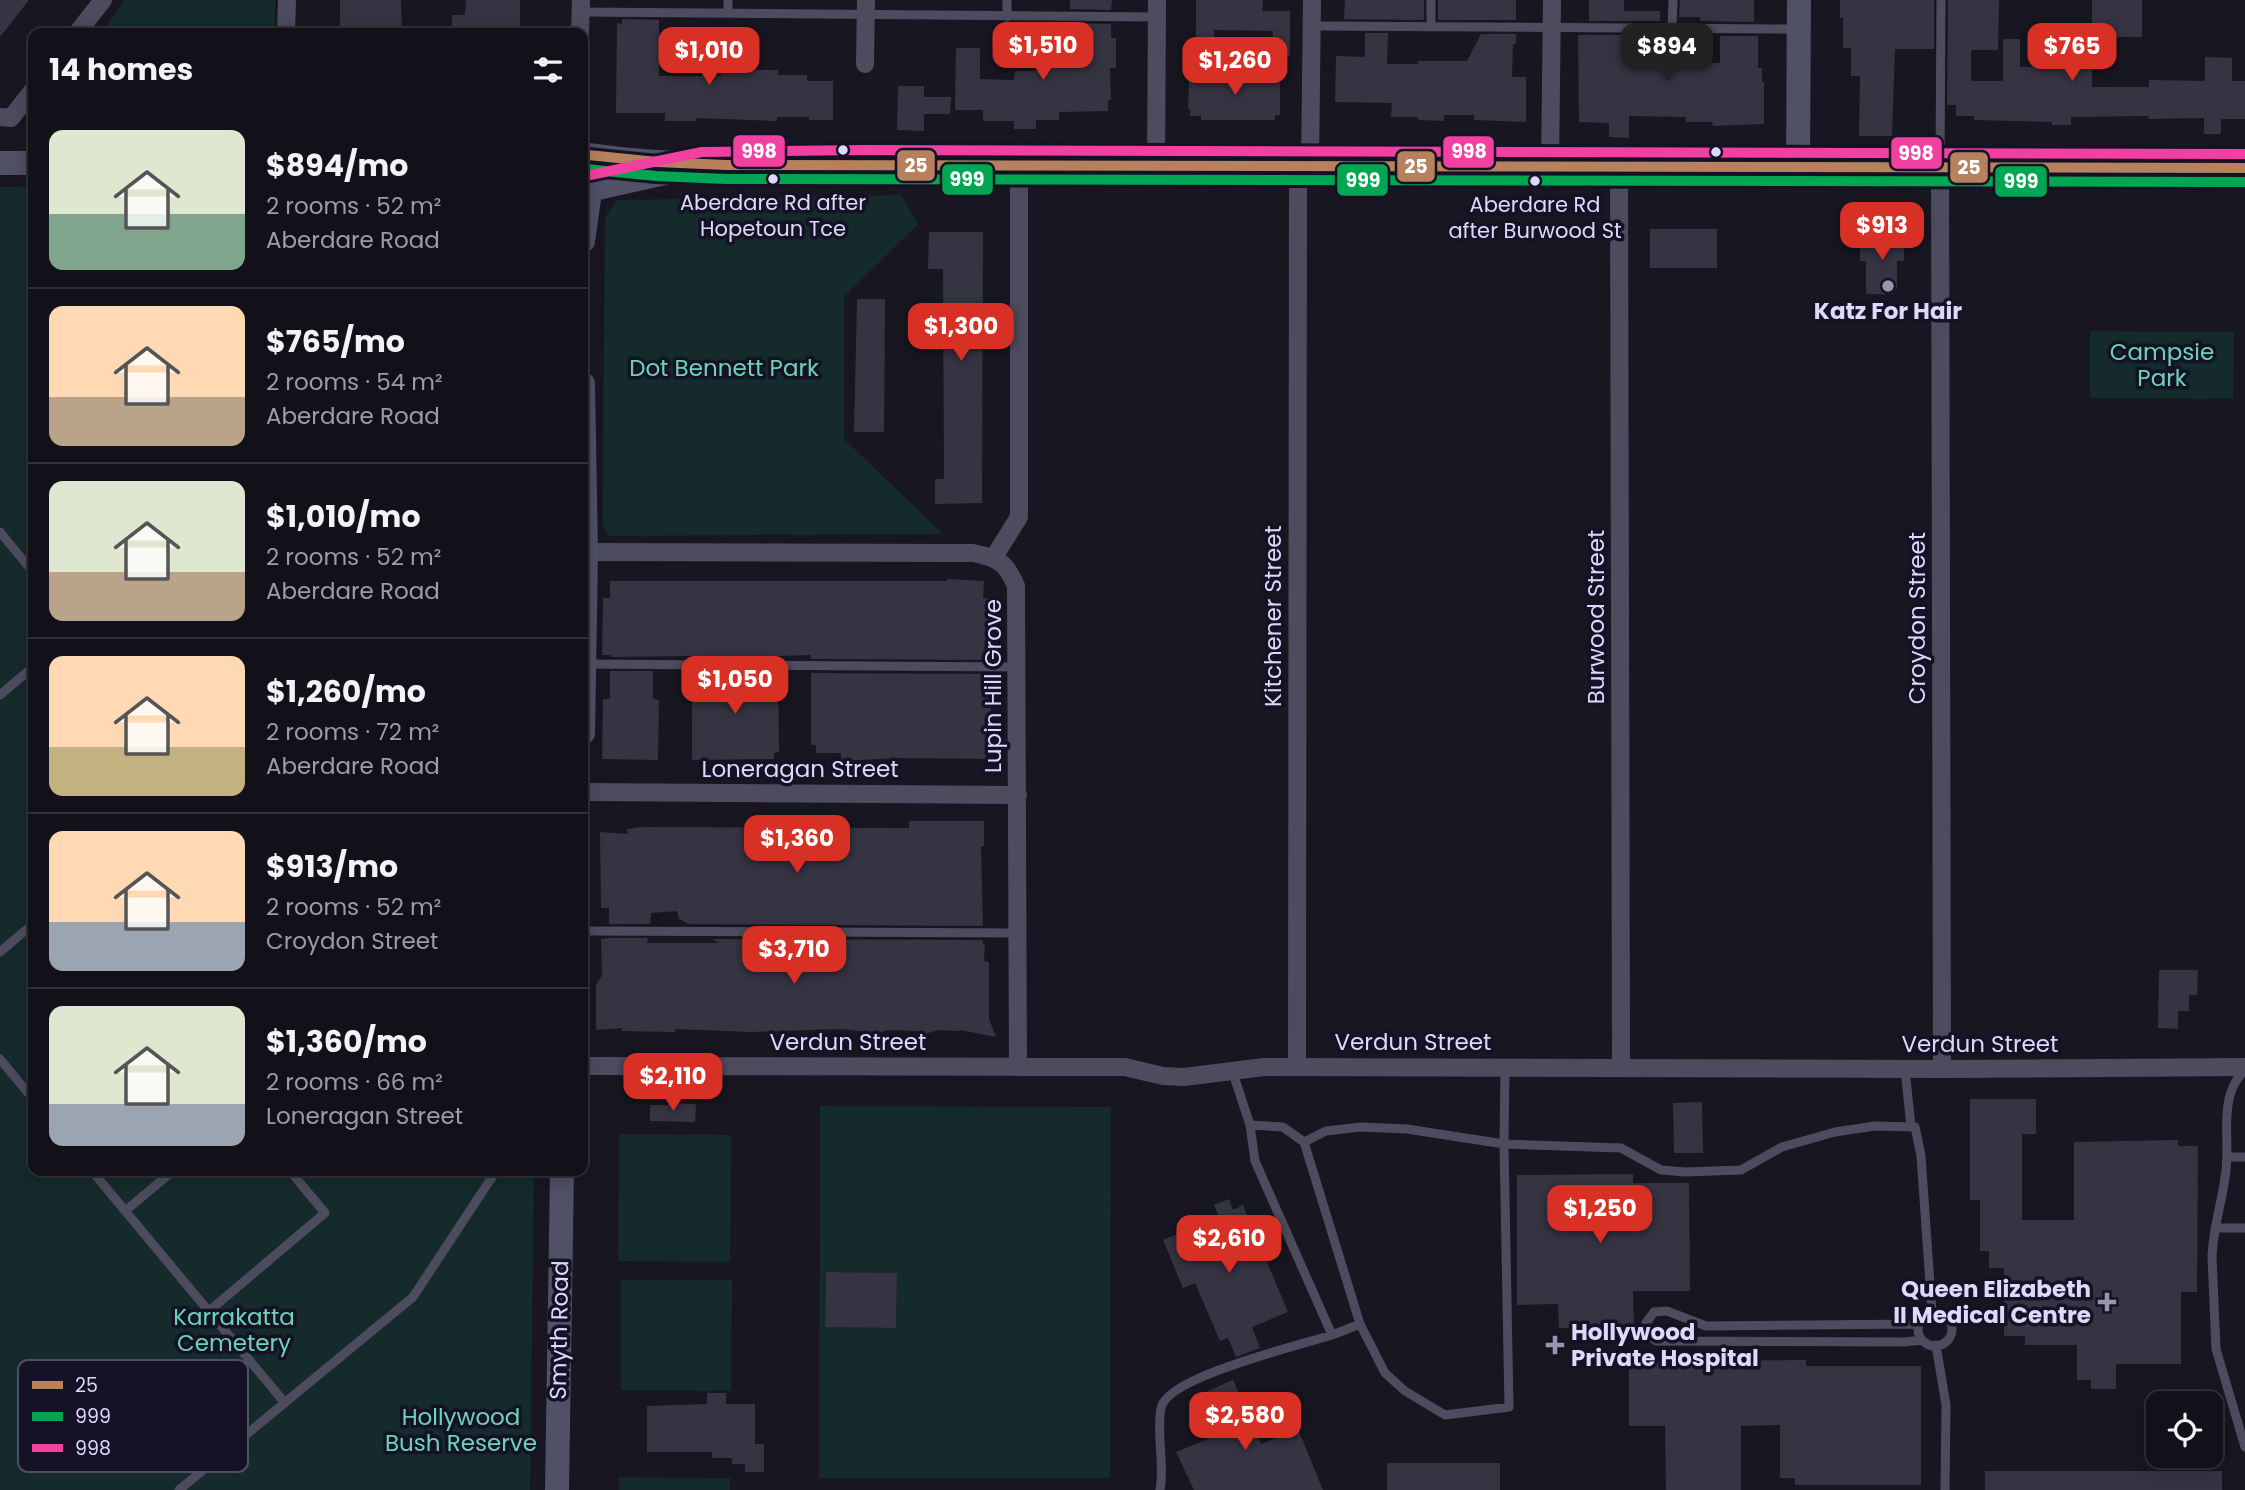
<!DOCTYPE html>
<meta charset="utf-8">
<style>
:root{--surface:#121018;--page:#1b1921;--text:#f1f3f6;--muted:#9c9da2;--line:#313037;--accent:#d93025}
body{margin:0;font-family:Poppins,sans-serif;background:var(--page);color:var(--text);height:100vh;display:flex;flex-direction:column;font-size:26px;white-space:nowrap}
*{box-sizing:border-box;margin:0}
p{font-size:23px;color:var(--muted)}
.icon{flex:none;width:38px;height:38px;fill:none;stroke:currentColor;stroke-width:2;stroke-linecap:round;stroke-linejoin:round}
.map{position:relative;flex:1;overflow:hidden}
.drawer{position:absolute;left:28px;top:28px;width:560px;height:1148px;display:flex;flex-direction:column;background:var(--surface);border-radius:14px;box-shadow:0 4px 18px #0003,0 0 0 2px var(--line)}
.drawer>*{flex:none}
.buttons{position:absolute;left:2146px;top:1391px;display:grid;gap:14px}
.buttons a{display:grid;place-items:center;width:77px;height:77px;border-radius:14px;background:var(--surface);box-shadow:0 4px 18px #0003,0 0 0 2px var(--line);font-size:35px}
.price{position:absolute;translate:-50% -60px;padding:0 16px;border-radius:14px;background:var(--accent);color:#fff;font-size:23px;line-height:46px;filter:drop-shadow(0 2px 4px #0008)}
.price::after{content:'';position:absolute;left:50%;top:42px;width:21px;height:16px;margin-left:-10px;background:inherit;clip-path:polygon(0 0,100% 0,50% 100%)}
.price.active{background:#222;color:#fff}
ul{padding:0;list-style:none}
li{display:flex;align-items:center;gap:21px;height:175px;padding:0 21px}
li+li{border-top:2px solid var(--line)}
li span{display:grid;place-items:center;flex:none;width:196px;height:140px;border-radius:14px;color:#555}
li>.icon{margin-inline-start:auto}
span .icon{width:84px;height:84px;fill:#fffc;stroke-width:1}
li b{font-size:30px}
h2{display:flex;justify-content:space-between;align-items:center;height:84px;padding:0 21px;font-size:30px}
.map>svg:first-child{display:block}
.green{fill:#152a2a;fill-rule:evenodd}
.building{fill:#363442}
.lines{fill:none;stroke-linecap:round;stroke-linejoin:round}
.lane{stroke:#4d4c5f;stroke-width:9}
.street{stroke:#4d4c5f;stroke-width:18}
.secondary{stroke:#505066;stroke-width:24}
.bus-1-casing{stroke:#141224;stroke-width:16}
.bus-2-casing{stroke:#141224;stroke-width:16}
.bus-3-casing{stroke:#141224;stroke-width:16}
.bus-1{stroke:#b6815c;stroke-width:10}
.bus-2{stroke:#00a651;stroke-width:10}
.bus-3{stroke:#f240a1;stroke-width:10}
.bus-dot{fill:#dcd9fb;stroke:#141224;stroke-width:2.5}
.poi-dot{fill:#9795ae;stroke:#141224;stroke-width:2.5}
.labels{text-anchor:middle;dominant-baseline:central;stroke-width:7;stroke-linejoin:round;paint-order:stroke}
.bus-label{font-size:21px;fill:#dcd9fb;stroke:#141224}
.poi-label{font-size:23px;font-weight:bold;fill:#dcd9fb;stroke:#141224}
.park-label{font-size:23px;fill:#6dd3b7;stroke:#141224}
.street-label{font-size:23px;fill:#dcd9fb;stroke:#141224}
.key{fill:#141224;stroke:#504e64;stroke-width:2}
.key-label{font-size:19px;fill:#dcd9fb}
.line-badge{stroke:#141224;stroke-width:2.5}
.badge-label{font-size:19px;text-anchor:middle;font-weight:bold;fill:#fff}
</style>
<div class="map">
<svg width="2245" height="1490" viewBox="0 0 2245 1490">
<rect width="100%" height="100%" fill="#181620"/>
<path class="green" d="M125,0H275V33H101Z
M0,187H33V1171H534L530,1490H0Z
M901,195L918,224L844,297V439L943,534L608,536L602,524L605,217L618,200Z
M2090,331L2234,332L2233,399L2090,398Z
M820,1106L1111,1107L1110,1478H819ZM826,1272L897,1273L896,1328L825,1327Z
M619,1134L731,1135L730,1262L618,1261Z
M621,1280H732L731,1391L621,1390Z
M619,1477L730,1478V1490H619Z"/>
<path class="building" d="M0,0H29L0,37Z
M340,0H401L402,33H340Z
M466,0H520V33H452V15H465Z
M1070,0H1112L1111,10L1070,9Z
M1196,0H1263L1262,11H1290V56H1272L1273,31L1214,30V45H1196Z
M1345,0H1424V20L1344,19Z
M1438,0H1516V20H1438Z
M1589,0H1624V11H1660V21H1589Z
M1680,0H1754V22L1700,21V17H1679Z
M1840,0H1934V49H1895L1892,136H1859L1860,76H1851V48H1843V18H1840Z
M1948,0H1999L1998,50H1971V81H2003V39H2020V67H2092V87H2149V80L2205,81V57L2232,58V81H2245V119H2221V134H2204V118L2148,119L2149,116L2071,117V125H2052V122L1974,120V116H1956V105H1947Z
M2092,0H2142V37H2115V55H2092Z
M622,19L659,20V76H721V70H778V75H807V81H833V120H809V117H777V121L696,118V121H665V113H616L617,23L622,24Z
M1070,23L1111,24V38H1116V68H1110L1111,100H1108V111L1059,112V120H1036V129H1014V121H983V110H955L956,48H980V79L1014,80L1015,71H1041V59L1070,60Z
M1365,33H1388L1387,64H1418V61H1467L1481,34H1516V44H1513L1512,77H1526V122L1474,120V115H1444V121L1418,120V117H1391L1392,103L1335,102L1336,56L1365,57Z
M1578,35H1660V49L1684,50L1683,62L1720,63V36H1758V68H1762V82H1764V124L1712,126L1713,122H1686V117L1629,116V138L1609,137V123L1579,122Z
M1260,71H1280V115H1275V120H1201V116H1190V109H1188L1189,75L1260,78Z
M898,86H924V97H951L950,114H924V131L897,130Z
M1650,229H1717V268H1650Z
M929,232H983L982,503L935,504V479H944L943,269H928Z
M1860,235H1898L1904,240V261H1897V288L1892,294H1866V261H1860Z
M857,299H885L884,432H854Z
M947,579L984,581L983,598H990V660L811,659L810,655L778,656V658H692L693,656L611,657V655H602L603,598H610V581H947Z
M610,671H653V699L659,700L658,760L602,759L603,699H610Z
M692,672H778L779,752L774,753V759L692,760Z
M811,673L990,674L992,759L897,758L841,761V753H816V745H811Z
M909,821H984V846H981L983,926L689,924L679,919L677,911L651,913L650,924H609V908H601L600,832L628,834L627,829L640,827L909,828Z
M608,938H648L647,943H719L712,939L983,940V945H985L984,961L989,962V1019L996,1037L961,1030L959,1031L938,1030L925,1034L916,1031L888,1030L878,1033L841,1029L751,1032L675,1029V1032L622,1031V1028L596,1030V985L602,975L601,939Z
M2159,970H2198L2197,995H2189V1011H2178V1029L2158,1028Z
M1970,1099H2036V1134H2022V1220H2074V1142L2178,1140V1146H2198L2197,1292H2181V1364H2116V1389H2091V1380H2077V1345H2025V1336H2004V1268H1989V1251H1980V1200H1970Z
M1702,1102L1703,1153H1674L1673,1103Z
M669,1103L696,1104L695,1122L650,1121V1105H668Z
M1633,1174V1183H1689L1690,1291H1633L1634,1328H1559L1558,1304L1517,1305V1175Z
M1229,1199L1233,1210L1243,1205L1288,1312L1252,1327L1260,1348L1236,1357L1228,1338L1220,1341L1195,1283L1183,1288L1163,1240L1219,1217L1214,1205Z
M826,1272L897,1273L896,1328L825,1327Z
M1806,1360V1366H1921V1485H1795V1478H1780V1425L1741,1426V1490H1666L1665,1426H1629V1361Z
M1233,1380L1261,1444L1298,1429L1323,1490H1194L1176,1452L1213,1437L1199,1395Z
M707,1393H726V1404H755V1444H764V1472H745V1464H732V1458H712V1452H647V1406L707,1404Z
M1387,1463H1500V1490H1387Z
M1985,1471H2222V1490H1985Z"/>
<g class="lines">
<path class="lane" d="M581,12L1157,17
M728,13V0
M1007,17V0
M1312,26L1796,29
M1431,27V0
M1672,28L1673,0
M1940,165L1941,0
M0,532L33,572
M584,664L1018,667
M0,695L33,667
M583,931L1018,933
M0,952L33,924
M0,1059L33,1099
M1905,1069L1911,1127
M2245,1069C2239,1076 2234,1083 2231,1092C2223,1116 2229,1145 2226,1170C2223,1199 2213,1227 2212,1257L2216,1349L2245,1447
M1232,1070L1250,1125L1255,1161L1332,1335L1360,1324L1304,1142L1283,1127L1250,1125
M1304,1142L1326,1131L1361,1127L1407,1129L1504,1144L1621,1148L1661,1170L1685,1172L1741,1170L1782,1147L1835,1132L1875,1126L1915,1127L1921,1156L1932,1312
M2227,1157H2245
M92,1171L285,1403
M125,1211L173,1171
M2215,1228H2245
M209,1311L325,1213L290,1171
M1918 1329a17 17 0 1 1 34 0a17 17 0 1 1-34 0Z
M1360,1324L1385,1373L1405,1391L1445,1415L1509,1407L1504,1144L1505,1067
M1918,1324L1706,1326L1667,1311L1654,1312L1646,1323L1648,1335L1656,1341L1905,1342L1922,1340
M1936,1345L1946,1405L1945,1490
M179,1490L413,1297L496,1171
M1160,1490C1165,1464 1156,1435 1161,1408C1166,1377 1301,1345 1332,1335"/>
<path class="street" d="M77,33L103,0
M286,33L287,0
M580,33L581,0
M865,64L866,0
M0,117L11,118L33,90
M1156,165L1157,0
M1310,165L1312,0
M1550,166L1552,0
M1619,166L1621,1068
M1940,167L1942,1069
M583,552L973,553C998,558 1006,562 1016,586L1018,1067
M994,557L1019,517V165
M583,792L1018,795
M583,1066L1125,1067L1163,1076L1184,1077L1264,1067L1942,1069L2245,1067
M1297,1067L1298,165"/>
<path class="secondary" d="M588,155C680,168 772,165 864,164L2245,168
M0,163H33
M1798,167L1799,0
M593,189L669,172
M583,241L590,192
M583,384L586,552L583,733
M557,1490L562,1171"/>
<defs>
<path id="bus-1" d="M588,155L657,162L726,165L2245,168"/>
<path id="bus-2" d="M586,169L656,176L726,179L2245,182"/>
<path id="bus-3" d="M590,175L702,152L864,150L2245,154"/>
</defs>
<use href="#bus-1" class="bus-1-casing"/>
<use href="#bus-2" class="bus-2-casing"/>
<use href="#bus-3" class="bus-3-casing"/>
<use href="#bus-1" class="bus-1"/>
<use href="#bus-2" class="bus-2"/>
<use href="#bus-3" class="bus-3"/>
</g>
<g class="bus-dot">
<circle cx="843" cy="150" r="6"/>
<circle cx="1716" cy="152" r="6"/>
<circle cx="773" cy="179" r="6"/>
<circle cx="1535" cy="181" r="6"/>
</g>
<g class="poi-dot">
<circle cx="1888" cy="286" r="7"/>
<path d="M2103.5 1291.5h7v7h7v7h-7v7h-7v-7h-7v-7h7z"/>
<path d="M1551.5 1334.5h7v7h7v7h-7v7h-7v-7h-7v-7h7z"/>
</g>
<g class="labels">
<g class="bus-label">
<text x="773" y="202">Aberdare Rd after<tspan x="773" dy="26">Hopetoun Tce</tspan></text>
<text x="1535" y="204">Aberdare Rd<tspan x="1535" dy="26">after Burwood St</tspan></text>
</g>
<g class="poi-label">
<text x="1888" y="311">Katz For Hair</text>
<text x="2091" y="1289" text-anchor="end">Queen Elizabeth<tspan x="2091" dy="26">II Medical Centre</tspan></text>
<text x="1571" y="1332" text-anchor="start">Hollywood<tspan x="1571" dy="26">Private Hospital</tspan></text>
</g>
<g class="park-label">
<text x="2162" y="352">Campsie<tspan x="2162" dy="26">Park</tspan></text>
<text x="724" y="368">Dot Bennett Park</text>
<text x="234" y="1317">Karrakatta<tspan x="234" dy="26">Cemetery</tspan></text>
<text x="461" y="1417">Hollywood<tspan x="461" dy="26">Bush Reserve</tspan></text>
</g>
<g class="street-label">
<text transform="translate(1273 616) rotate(-90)">Kitchener Street</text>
<text transform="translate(1596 617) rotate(-90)">Burwood Street</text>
<text transform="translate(1917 618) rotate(-90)">Croydon Street</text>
<text transform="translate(993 686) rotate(-90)">Lupin Hill Grove</text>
<text x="800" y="769">Loneragan Street</text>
<text x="848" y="1042">Verdun Street</text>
<text x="1413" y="1042">Verdun Street</text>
<text x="1980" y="1044">Verdun Street</text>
<text transform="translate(559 1330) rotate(-89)">Smyth Road</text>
</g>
</g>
<rect x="18" y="1360" width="230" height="112" rx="10" class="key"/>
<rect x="32" y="1381" width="31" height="8" fill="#b6815c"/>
<rect x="32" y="1412" width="31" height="9" fill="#00a651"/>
<rect x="32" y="1444" width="31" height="8" fill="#f240a1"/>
<g class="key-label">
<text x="75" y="1392">25</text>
<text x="75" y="1423">999</text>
<text x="75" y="1455">998</text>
</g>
<g class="line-badge">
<rect x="732" y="134" width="54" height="34" rx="7" fill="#f240a1"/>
<rect x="1442" y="135" width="53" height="34" rx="7" fill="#f240a1"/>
<rect x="1890" y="136" width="53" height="34" rx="7" fill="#f240a1"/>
<rect x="896" y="149" width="40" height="33" rx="7" fill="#b6815c"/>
<rect x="1396" y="150" width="40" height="33" rx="7" fill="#b6815c"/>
<rect x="1949" y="151" width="40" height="33" rx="7" fill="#b6815c"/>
<rect x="941" y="163" width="53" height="33" rx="7" fill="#00a651"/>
<rect x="1336" y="163" width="53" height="34" rx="7" fill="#00a651"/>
<rect x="1994" y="165" width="54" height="33" rx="7" fill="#00a651"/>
</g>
<g class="badge-label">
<text x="759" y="158">998</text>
<text x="1469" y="158">998</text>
<text x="1916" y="160">998</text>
<text x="916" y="172">25</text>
<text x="1416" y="173">25</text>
<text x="1969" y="174">25</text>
<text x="967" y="186">999</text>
<text x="1363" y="187">999</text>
<text x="2021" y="188">999</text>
</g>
</svg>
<div class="buttons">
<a><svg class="icon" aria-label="locate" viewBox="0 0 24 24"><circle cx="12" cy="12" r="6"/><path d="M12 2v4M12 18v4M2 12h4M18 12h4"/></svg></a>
</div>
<b class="price" style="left:1043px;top:82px">$1,510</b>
<b class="price active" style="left:1667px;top:83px">$894</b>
<b class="price" style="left:2072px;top:83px">$765</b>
<b class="price" style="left:709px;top:87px">$1,010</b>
<b class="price" style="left:1235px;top:97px">$1,260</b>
<b class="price" style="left:1882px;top:262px">$913</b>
<b class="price" style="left:961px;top:363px">$1,300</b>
<b class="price" style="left:735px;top:716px">$1,050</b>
<b class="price" style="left:797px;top:875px">$1,360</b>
<b class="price" style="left:794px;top:986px">$3,710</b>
<b class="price" style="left:673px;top:1113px">$2,110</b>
<b class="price" style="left:1600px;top:1245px">$1,250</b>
<b class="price" style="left:1229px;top:1275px">$2,610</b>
<b class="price" style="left:1245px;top:1452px">$2,580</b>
<section class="drawer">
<h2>14 homes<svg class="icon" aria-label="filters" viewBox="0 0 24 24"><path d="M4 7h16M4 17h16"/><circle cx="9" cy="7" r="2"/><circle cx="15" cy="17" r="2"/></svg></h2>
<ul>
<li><span style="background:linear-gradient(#dfe7d0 60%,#7fa58c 0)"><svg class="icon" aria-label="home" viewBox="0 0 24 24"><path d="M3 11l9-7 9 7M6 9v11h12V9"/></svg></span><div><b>$894/mo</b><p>2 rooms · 52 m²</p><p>Aberdare Road</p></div></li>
<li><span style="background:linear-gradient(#ffd9b3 65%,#b9a48a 0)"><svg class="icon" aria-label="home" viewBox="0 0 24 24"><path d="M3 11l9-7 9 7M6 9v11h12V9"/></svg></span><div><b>$765/mo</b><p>2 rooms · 54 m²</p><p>Aberdare Road</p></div></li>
<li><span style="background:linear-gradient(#dfe7d0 65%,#b9a48a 0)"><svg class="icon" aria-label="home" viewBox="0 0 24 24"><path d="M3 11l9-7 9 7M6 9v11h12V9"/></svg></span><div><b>$1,010/mo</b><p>2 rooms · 52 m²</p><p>Aberdare Road</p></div></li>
<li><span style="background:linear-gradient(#ffd9b3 65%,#c2b280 0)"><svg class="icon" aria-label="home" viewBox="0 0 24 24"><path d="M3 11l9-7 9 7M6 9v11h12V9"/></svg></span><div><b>$1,260/mo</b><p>2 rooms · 72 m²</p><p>Aberdare Road</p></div></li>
<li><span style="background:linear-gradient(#ffd9b3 65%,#9aa5b1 0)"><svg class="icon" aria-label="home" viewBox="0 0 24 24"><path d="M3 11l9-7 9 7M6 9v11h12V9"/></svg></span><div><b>$913/mo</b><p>2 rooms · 52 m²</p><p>Croydon Street</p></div></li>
<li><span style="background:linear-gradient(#dfe7d0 70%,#9aa5b1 0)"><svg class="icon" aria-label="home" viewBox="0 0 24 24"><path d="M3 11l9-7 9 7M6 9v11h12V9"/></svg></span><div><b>$1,360/mo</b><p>2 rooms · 66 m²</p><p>Loneragan Street</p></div></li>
</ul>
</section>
</div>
